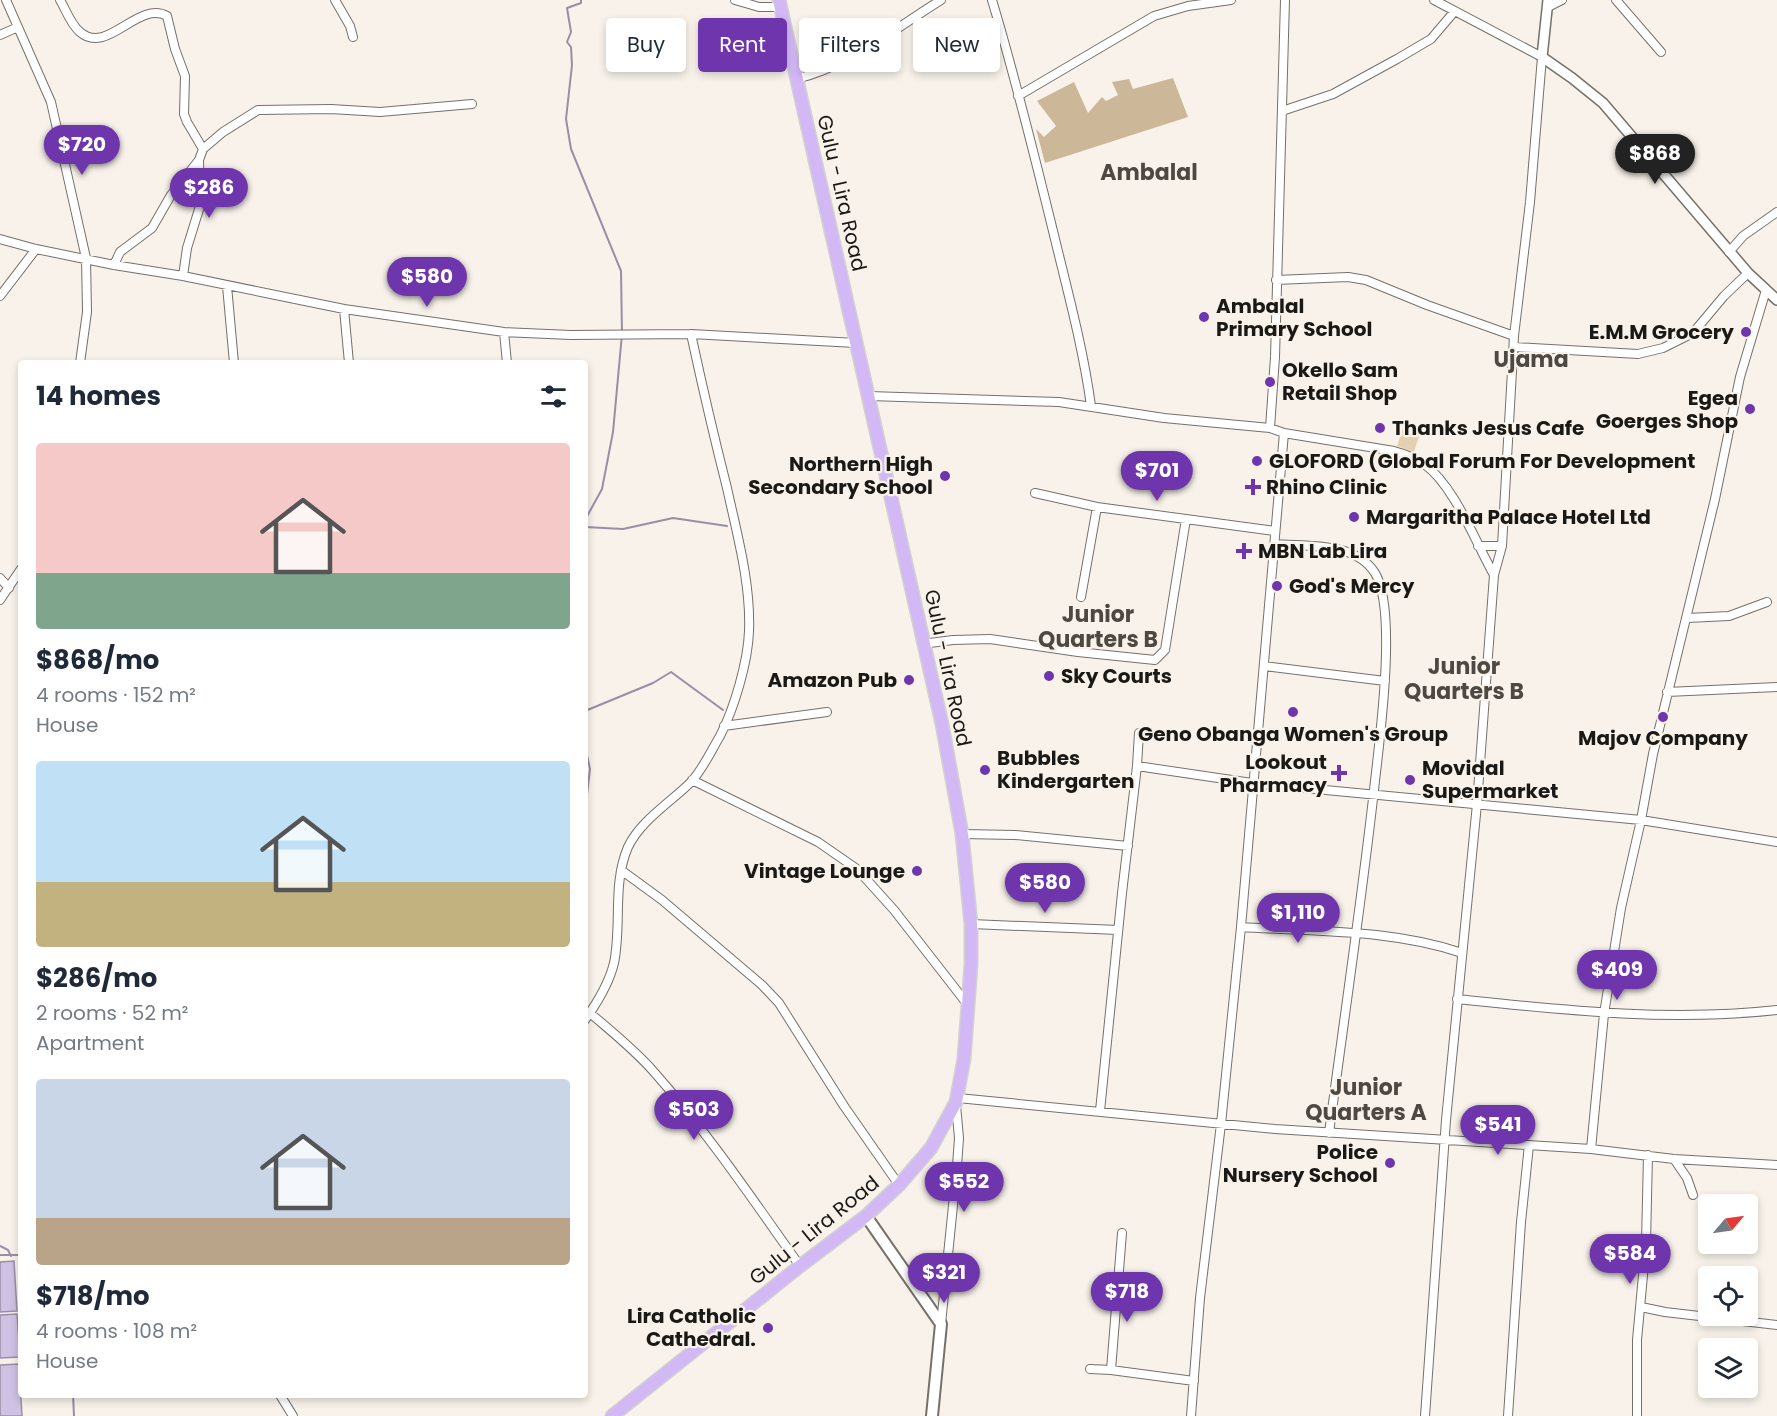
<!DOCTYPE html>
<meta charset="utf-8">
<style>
:root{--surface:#fff;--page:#f2f2f3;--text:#1f2937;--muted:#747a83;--accent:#6e35ac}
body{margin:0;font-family:Poppins,sans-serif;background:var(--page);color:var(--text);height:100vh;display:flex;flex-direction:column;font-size:22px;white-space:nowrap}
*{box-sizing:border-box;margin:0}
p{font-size:20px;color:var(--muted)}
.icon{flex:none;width:33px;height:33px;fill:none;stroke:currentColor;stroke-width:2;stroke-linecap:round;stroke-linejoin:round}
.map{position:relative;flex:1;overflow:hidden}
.details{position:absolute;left:18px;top:360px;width:570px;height:1038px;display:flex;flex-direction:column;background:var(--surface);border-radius:6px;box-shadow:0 3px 9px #0003}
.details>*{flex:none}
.guide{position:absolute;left:606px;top:18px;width:570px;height:54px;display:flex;gap:12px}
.needle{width:39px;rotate:61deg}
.controls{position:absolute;left:1698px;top:1194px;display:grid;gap:12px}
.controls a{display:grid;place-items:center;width:60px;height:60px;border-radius:6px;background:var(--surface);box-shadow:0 3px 9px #0003;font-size:30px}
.price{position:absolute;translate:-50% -51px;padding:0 14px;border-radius:21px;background:var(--accent);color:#fff;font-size:20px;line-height:39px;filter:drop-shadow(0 2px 3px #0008)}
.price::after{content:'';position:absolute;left:50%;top:36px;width:18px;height:14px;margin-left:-9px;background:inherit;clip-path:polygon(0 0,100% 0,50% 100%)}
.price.current{background:#222;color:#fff}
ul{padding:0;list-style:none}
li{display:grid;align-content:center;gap:12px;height:318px;padding:0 18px}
li span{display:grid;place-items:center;height:186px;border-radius:6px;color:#555}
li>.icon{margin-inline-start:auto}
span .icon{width:108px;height:108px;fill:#fffc;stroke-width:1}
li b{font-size:26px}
h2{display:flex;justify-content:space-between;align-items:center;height:72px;padding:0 18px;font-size:26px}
.pill{padding:0 21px;border-radius:6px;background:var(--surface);box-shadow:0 3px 9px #0003;font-size:21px;line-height:54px}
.pill.current{background:var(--accent);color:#fff}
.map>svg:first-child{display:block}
.green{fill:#e3d0b0}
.forest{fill:#ccb898}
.water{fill:#cec1e4;stroke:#988fa6;stroke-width:1.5}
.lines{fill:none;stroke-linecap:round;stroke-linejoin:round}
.stream{stroke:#988fa6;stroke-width:2}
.minor-casing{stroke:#757169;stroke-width:10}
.tertiary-casing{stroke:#757169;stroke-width:12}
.secondary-casing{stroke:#757169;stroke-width:14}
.primary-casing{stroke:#d1d1d0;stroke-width:15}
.minor{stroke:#fff;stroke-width:8}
.tertiary{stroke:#fff;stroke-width:9}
.secondary{stroke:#fff;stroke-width:10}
.primary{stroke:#d2b9f6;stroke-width:12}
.poi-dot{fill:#6e35ac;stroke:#f8f2ea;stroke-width:2}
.labels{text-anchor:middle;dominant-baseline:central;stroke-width:4.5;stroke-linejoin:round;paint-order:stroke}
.street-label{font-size:20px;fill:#1b1916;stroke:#f8f2ea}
.poi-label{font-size:20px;font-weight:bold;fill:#1b1916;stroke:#f8f2ea;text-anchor:start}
.quarter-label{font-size:22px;font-weight:bold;fill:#4d4942;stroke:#f8f2ea}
</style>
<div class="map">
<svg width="1777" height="1416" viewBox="0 0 1777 1416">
<rect width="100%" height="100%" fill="#f8f2ea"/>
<path class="green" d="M1403,428L1420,433L1414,452L1397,446Z"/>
<path class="forest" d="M1173,78L1188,117L1045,163L1036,129L1044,137L1056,126L1037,101L1074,82L1088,113L1102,97L1106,101L1118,95L1112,82L1129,79L1133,89Z"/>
<path class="water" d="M14,1261L17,1311L0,1312V1262Z
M17,1314L20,1357L0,1358V1315Z
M19,1364L22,1416H0V1365Z"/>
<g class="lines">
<path class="stream" d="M581,0V3L567,8L571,32L567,42L571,47L572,65L566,119L571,149L621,271L622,334L613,432L602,489L585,520
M585,527L623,529L673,518L727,526
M585,711L653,683L671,672L723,710
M585,746L590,769L585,812
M0,1246L8,1250L11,1256
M0,1255H21
M73,1395L74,1416"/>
<defs>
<path id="minor" d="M6,0L51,102L86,258L87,312L80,363
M60,0C66,10 71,25 80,32C107,56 138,0 167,16L175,49L185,76L184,114L187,122L203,149
M335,0L350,26L353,37
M735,0L759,7H780
M992,0C1015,76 1034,154 1053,231C1067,289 1083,347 1091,406
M1616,0L1661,52
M1548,7L1562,0
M0,35L18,27
M796,79C850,66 894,29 941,0
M1018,96L1154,16L1188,6L1231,0
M1282,111L1333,94L1397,59L1431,39L1454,12
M0,239L36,249L114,265L183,276L344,309L504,332L571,335L691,334L856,343
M1729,252L1743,236L1777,212
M114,265L120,252L152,228L171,195L199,160L203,149L223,132L258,110L331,109L380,112L472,104
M183,276L187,248L200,206L199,160
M1276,280L1348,277L1366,280L1427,305L1514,336
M227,286L234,363
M0,296L36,249
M344,309L349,363
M504,332L507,363
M1514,347L1638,354L1663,348L1693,333L1724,296L1748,273
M869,396L1059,402L1164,418L1270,428L1284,433L1394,451C1405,454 1415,457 1424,464C1454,485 1476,543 1494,575
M1270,428L1275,357L1285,0
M1035,493L1097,507L1275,531
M1274,544C1307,547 1355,541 1375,573C1398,611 1379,743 1374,790C1361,905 1344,1019 1329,1133
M1478,546H1502
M0,578L9,588
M1081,597L1097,507
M0,600L21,569
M1687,618L1729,616L1767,602
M922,644L953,640L990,639L1078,652L1155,660L1165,650L1186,519
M1264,666L1385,681
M1667,692L1777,687
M724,726L827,712
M1137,766L1252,783L1641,820L1777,842
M692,780L818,842L857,869L894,910L968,1005
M962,834L1015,835L1128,846
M621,870L662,900L762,985L779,1003L844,1106L899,1185
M971,924L1118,930
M1241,927C1314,932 1392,929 1462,953
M1457,999C1563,1010 1670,1022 1777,1010
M590,1013C612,1032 635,1050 654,1072C708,1133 753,1200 800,1266
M585,1020C597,1003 609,984 614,963C622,925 612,884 628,847C641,820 671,802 691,782C703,769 711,751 720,736C734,709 748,662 749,631C751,584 737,534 727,488C714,437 702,385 691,334
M958,1098L1275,1129L1591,1149L1674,1159L1777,1165
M1100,1111L1122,893L1137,766L1139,733
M1591,1149L1604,1014L1621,908L1641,820L1653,754L1715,499L1740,377L1766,290
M1674,1159L1687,1178L1693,1195
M1641,1307L1665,1312L1777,1325
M941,1324L957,1166L959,1138L956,1105
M1090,1369L1111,1370L1122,1233
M1111,1370L1194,1381
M280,1395L293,1416
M1191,1416L1200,1298L1221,1124L1241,927L1284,433
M1425,1416L1446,1120L1477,804L1494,575L1502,546L1514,336L1530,202L1542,57L1434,0
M1508,1416L1521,1222L1529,1145
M1637,1416V1340L1646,1243L1648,1155"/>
<path id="tertiary" d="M1548,0L1542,57L1572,78L1603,103L1748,273L1777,300"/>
<path id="secondary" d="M866,1216L941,1324L932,1416"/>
<path id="primary" d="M612,1416L800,1266L866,1216L899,1185L931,1148L956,1102L964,1059L971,965V924L962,834L942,724L779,0"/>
</defs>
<use href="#minor" class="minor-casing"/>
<use href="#tertiary" class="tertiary-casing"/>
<use href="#secondary" class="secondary-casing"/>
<use href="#primary" class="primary-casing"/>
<use href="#minor" class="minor"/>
<use href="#tertiary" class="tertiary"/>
<use href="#secondary" class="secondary"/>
<use href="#primary" class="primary"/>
</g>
<g class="poi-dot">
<circle cx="1204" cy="317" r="6"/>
<circle cx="1746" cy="332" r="6"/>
<circle cx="1270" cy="382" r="6"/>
<circle cx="1750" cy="409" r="6"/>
<circle cx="1380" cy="428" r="6"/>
<circle cx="1257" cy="461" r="6"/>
<circle cx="945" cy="476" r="6"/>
<path d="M1250 478h6v6h6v6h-6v6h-6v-6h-6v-6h6z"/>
<circle cx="1354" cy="517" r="6"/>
<path d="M1241 542h6v6h6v6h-6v6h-6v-6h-6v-6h6z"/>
<circle cx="1277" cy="586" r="6"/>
<circle cx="1049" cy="676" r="6"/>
<circle cx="909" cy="680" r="6"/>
<circle cx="1293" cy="712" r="6"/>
<circle cx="1663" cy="717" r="6"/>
<circle cx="985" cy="770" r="6"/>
<path d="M1336 764h6v6h6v6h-6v6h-6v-6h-6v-6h6z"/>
<circle cx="1410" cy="780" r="6"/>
<circle cx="917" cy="871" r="6"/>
<circle cx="1390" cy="1163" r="6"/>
<circle cx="768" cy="1328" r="6"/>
</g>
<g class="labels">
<g class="street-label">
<text transform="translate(842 193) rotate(77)">Gulu - Lira Road</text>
<text transform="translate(948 668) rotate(78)">Gulu - Lira Road</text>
<text transform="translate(814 1230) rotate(-39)">Gulu - Lira Road</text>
</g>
<g class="poi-label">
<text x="1216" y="306">Ambalal<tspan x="1216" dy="23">Primary School</tspan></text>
<text x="1734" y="332" text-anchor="end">E.M.M Grocery</text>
<text x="1282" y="370">Okello Sam<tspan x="1282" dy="23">Retail Shop</tspan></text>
<text x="1738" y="398" text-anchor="end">Egea<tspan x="1738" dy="23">Goerges Shop</tspan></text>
<text x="1392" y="428">Thanks Jesus Cafe</text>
<text x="1269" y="461">GLOFORD (Global Forum For Development</text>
<text x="933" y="464" text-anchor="end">Northern High<tspan x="933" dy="23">Secondary School</tspan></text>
<text x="1266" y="487">Rhino Clinic</text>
<text x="1366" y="517">Margaritha Palace Hotel Ltd</text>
<text x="1258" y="551">MBN Lab Lira</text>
<text x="1289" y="586">God's Mercy</text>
<text x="1061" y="676">Sky Courts</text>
<text x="897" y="680" text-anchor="end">Amazon Pub</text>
<text x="1293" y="734" text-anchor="middle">Geno Obanga Women's Group</text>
<text x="1663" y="738" text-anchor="middle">Majov Company</text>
<text x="997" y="758">Bubbles<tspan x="997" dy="23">Kindergarten</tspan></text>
<text x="1327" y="762" text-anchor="end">Lookout<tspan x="1327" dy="23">Pharmacy</tspan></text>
<text x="1422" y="768">Movidal<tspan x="1422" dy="23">Supermarket</tspan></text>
<text x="905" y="871" text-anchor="end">Vintage Lounge</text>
<text x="1378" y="1152" text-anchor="end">Police<tspan x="1378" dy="23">Nursery School</tspan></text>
<text x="756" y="1316" text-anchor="end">Lira Catholic<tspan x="756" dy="23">Cathedral.</tspan></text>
</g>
<g class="quarter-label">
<text x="1149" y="172">Ambalal</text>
<text x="1531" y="359">Ujama</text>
<text x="1098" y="614">Junior<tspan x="1098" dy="25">Quarters B</tspan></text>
<text x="1464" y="666">Junior<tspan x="1464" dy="25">Quarters B</tspan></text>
<text x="1366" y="1087">Junior<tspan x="1366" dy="25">Quarters A</tspan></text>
</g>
</g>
</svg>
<div class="controls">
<a><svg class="needle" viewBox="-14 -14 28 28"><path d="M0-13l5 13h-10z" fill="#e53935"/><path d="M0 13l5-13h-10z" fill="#747a83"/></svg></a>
<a><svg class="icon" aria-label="locate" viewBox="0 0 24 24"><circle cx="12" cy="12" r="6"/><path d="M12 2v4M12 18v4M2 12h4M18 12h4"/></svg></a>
<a><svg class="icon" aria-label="layers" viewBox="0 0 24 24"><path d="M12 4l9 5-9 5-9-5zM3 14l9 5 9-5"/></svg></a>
</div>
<b class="price" style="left:82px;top:176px">$720</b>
<b class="price current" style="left:1655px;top:185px">$868</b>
<b class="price" style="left:209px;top:219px">$286</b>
<b class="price" style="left:427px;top:308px">$580</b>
<b class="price" style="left:1157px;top:502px">$701</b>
<b class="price" style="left:1045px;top:914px">$580</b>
<b class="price" style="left:1298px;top:944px">$1,110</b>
<b class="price" style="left:1617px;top:1001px">$409</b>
<b class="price" style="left:694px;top:1141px">$503</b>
<b class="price" style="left:1498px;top:1156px">$541</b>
<b class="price" style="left:964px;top:1213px">$552</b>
<b class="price" style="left:1630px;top:1285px">$584</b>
<b class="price" style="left:944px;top:1304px">$321</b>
<b class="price" style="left:1127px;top:1323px">$718</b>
<div class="guide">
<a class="pill">Buy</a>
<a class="pill current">Rent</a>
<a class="pill">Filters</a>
<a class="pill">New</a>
</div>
<section class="details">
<h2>14 homes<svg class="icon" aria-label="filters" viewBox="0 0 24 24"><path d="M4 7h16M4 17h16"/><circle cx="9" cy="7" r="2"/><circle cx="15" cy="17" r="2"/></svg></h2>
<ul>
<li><span style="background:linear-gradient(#f6c9c9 70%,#7fa58c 0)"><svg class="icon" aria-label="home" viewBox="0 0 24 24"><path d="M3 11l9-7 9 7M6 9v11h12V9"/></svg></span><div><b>$868/mo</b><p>4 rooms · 152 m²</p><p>House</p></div></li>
<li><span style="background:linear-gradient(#bfe0f5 65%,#c2b280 0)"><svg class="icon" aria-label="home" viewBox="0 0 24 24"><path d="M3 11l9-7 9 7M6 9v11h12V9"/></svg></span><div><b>$286/mo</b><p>2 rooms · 52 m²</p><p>Apartment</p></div></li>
<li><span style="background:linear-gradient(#c9d6e8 75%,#b9a48a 0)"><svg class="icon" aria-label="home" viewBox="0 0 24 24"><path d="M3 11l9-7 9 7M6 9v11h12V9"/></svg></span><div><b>$718/mo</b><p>4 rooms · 108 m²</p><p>House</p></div></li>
</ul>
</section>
</div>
